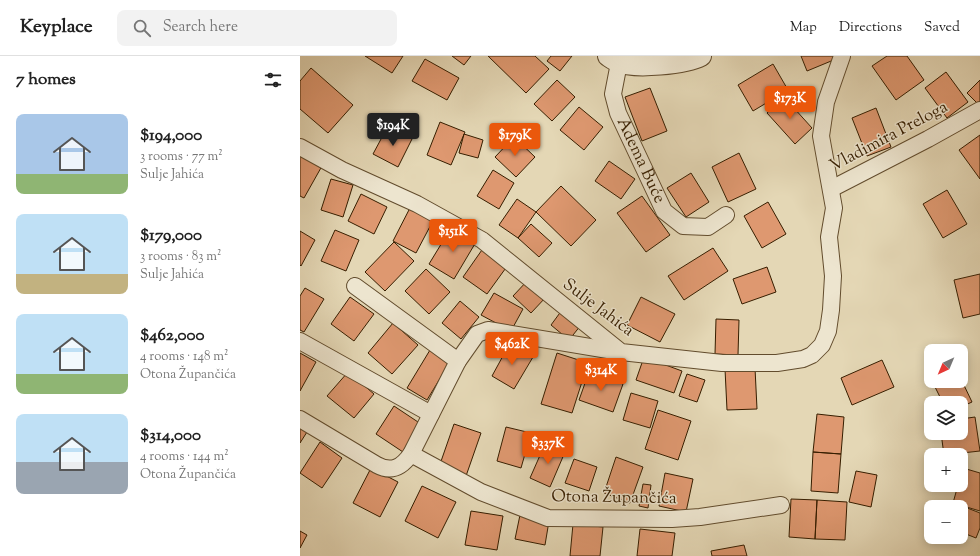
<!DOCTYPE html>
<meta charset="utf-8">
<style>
:root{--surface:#fff;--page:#f2f2f2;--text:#222;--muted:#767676;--line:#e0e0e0;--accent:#ea580c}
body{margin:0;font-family:"Sorts Mill Goudy",serif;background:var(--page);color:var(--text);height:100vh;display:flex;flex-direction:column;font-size:15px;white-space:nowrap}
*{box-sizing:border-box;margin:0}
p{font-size:13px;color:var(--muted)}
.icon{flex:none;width:22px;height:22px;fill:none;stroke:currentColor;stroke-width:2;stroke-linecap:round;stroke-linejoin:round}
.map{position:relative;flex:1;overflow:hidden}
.sheet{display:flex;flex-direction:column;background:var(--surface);width:300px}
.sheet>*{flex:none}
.needle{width:26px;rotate:224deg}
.fabs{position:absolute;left:624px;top:288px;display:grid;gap:8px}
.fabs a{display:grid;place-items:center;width:44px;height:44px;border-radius:8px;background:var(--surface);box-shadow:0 2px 10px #0003;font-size:20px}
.price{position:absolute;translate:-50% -34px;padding:0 9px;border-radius:4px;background:var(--accent);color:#fff;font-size:13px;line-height:26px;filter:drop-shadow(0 1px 2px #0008)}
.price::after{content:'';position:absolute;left:50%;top:24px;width:12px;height:9px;margin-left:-6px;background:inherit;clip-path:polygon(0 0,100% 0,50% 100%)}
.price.selected{background:#222;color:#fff}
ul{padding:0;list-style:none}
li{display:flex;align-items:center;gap:12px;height:100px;padding:0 16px}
li span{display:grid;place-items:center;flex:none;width:112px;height:80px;border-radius:8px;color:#555}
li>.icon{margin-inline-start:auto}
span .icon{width:48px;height:48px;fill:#fffc;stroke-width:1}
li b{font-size:17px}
h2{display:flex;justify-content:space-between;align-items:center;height:48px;padding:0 16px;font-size:17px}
header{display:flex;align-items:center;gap:24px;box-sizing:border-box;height:56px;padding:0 20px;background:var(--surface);border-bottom:1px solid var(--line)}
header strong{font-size:19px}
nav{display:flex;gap:22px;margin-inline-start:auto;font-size:14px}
.search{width:280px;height:36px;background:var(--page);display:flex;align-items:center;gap:10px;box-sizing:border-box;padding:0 14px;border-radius:8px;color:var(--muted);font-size:15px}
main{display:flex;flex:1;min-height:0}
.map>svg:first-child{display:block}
.building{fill:#de9870;stroke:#361e00}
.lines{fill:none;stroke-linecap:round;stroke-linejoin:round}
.minor-casing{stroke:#624c2d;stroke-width:18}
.tertiary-casing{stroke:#624c2d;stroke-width:22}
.minor{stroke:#ede5cf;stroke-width:16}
.tertiary{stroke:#ede5cf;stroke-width:20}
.labels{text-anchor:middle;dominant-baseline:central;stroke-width:3;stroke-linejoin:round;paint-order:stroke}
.street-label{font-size:17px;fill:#361e00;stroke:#ede5cf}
</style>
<header>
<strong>Keyplace</strong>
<div class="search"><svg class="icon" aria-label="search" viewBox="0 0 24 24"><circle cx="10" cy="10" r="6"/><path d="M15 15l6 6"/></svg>Search here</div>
<nav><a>Map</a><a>Directions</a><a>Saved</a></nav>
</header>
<main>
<section class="sheet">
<h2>7 homes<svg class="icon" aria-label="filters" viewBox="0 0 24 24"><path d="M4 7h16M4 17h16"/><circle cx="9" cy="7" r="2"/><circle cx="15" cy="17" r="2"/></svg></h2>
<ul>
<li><span style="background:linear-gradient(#a9c7e8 75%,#8fb573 0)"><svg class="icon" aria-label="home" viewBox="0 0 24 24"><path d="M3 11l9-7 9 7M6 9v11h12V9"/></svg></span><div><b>$194,000</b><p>3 rooms · 77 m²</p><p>Sulje Jahića</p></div></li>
<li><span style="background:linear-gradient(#bfe0f5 75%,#c2b280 0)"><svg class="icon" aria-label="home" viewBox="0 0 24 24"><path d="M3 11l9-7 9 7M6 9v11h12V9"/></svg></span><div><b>$179,000</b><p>3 rooms · 83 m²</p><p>Sulje Jahića</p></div></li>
<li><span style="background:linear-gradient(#bfe0f5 75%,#8fb573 0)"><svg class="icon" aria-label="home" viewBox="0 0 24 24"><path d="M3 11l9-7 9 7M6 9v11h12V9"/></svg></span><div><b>$462,000</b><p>4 rooms · 148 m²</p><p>Otona Župančića</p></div></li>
<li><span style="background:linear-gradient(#bfe0f5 60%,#9aa5b1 0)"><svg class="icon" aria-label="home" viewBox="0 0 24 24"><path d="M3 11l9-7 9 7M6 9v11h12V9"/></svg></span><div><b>$314,000</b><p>4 rooms · 144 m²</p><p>Otona Župančića</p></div></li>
</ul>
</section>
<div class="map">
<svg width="680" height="500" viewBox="0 0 680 500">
<rect width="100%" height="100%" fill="#e4d7b5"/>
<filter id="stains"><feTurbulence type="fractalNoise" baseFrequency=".005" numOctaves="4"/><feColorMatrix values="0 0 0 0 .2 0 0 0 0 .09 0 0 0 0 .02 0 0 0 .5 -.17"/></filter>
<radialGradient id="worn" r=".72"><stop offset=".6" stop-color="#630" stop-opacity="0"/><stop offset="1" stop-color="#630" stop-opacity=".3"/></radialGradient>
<path class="building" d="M65,0H103L92,17Z
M152,0H171L164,9Z
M188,0H235L249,13L226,37Z
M251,0H272L260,15L247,5Z
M501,0H535L536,3L507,15Z
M587,0H607L624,24L596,44L572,10Z
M125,3L159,22L147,44L112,25Z
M473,8L488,34L453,55L438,29Z
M11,12L53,49L28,77L0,53V25Z
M646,16L668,46L647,62L625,32Z
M257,24L275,41L252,65L234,48Z
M680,24V50L667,37Z
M350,32L367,75L342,85L325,41Z
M484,41L512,72L495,88L467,57Z
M279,51L303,71L284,94L260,74Z
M576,52L591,91L567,100L552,62Z
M140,66L165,76L151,109L127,99Z
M88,70L112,83L98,111L73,98Z
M164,78L183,84L178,102L159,97Z
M680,79V123L659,94Z
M214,81L235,101L216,121L195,101Z
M439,97L456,133L428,146L412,111Z
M0,98L22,110L4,142L0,140Z
M309,105L335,123L321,143L295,125Z
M193,114L214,127L199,153L177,140Z
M391,117L409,146L386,161L367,132Z
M31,123L53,129L43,161L21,154Z
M261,130L296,164L271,190L236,156Z
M647,134L667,168L643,182L623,148Z
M61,138L87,151L74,178L48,165Z
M342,140L370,179L346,196L317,157Z
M217,143L236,156L218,182L199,169Z
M468,146L486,178L462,192L444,160Z
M112,148L135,161L116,197L93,185Z
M231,168L252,187L239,201L218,182Z
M151,172L176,186L154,223L129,208Z
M35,174L59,184L46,215L21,205Z
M0,175L15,184L1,210L0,209Z
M94,186L114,205L85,235L65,216Z
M184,191L208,209L187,238L163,221Z
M413,192L428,215L384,244L368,220Z
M467,211L476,236L442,248L433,223Z
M126,213L150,236L129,258L105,235Z
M680,218V258L663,262L654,224Z
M228,224L246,241L231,257L213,240Z
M5,232L24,243L4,276L0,274V240Z
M194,237L223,253L211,275L181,259Z
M50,241L74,258L54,285L31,268Z
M341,241L375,258L360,286L327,269Z
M160,245L179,261L161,283L142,267Z
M262,254L281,269L269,284L251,269Z
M416,263L439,264L438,299L415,298Z
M93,267L118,289L92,318L68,297Z
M210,287L233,301L214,333L192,320Z
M130,294L150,306L127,344L107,332Z
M0,297L16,306L0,335Z
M257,297L288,307L272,357L241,348Z
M344,301L382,315L374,337L336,324Z
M582,304L594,331L552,349L541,322Z
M455,312L457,353L427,354L425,313Z
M48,316L74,338L54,362L27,340Z
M289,316L323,328L313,356L279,344Z
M387,318L405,324L397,346L379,340Z
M661,323L672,346L661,351V347H643L635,331L648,325H661Z
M331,337L358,345L350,372L323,364Z
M94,350L121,368L103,396L76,378Z
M358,354L391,365L378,404L345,393Z
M517,358L544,361L541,398L513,396Z
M675,361L680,395L644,399L641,377H661V363Z
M154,368L181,377L166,420L139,411Z
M206,371L231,377L221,412L197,405Z
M0,372L7,376L0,387Z
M20,386L42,402L22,432L0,417Z
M245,388L265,396L250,431L230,422Z
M513,396L541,398L538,437L511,435Z
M316,401L343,411L330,447L304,437Z
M274,403L297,411L289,435L265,427Z
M71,412L98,426L80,461L53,447Z
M663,412L680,417V455L653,447L658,429H661Z
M556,415L577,419L571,451L549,446Z
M365,417L393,423L386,456L359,450Z
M343,428L351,429L348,452L339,450Z
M122,430L156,446L138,482L105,465Z
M491,443L517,444L515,483L489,481Z
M517,444L547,446L545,484L515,483Z
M652,446L680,457V472L676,482L661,476V451H650Z
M171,455L203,460L197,494L165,489Z
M220,459L249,465L245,489L215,483Z
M273,468L303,471L300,500H270Z
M340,473L375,477L372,500H337Z
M0,475L7,479L0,492Z
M444,489L447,500H412L411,495Z"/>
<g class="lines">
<defs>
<g id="minor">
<path id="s1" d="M319,7L313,38L318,57L364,155L383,170L408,171L426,159"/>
<path d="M0,91L42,114L117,148L182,184L321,296L422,307H477L503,303L512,299L522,289L528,275L531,254L533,220L529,181L534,152L521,80L526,46L542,0"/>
<path d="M531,133L628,83L680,54"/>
<path d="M55,230L158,305"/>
<path d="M0,285L131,358"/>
<path d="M0,363L77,409C92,417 102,411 111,398L158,305L177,278L188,274L320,296"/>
<path d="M111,398L181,436L248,462L372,463L400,461L481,449"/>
</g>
<path id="tertiary" d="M308,0C311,2 315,5 319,6C334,13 386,8 401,0"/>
</defs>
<use href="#minor" class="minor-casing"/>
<use href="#tertiary" class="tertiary-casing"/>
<use href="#minor" class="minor"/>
<use href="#tertiary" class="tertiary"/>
</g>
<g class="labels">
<g class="street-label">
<text transform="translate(589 81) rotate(-28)">Vladimira Preloga</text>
<text stroke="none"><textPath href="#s1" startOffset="104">Adema Buće</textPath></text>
<text transform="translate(298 252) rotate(37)">Sulje Jahića</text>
<text transform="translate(314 442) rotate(1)">Otona Župančića</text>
</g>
</g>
<rect width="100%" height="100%" filter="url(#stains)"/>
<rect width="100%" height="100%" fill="url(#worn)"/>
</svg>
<div class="fabs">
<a><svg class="needle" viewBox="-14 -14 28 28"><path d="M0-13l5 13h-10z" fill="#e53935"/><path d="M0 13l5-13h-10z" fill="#767676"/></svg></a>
<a><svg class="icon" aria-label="layers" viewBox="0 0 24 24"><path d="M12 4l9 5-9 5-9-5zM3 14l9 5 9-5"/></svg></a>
<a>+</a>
<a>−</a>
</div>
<b class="price" style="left:490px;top:64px">$173K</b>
<b class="price selected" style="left:93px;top:91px">$194K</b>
<b class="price" style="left:215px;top:101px">$179K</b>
<b class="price" style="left:153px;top:197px">$151K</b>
<b class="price" style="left:212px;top:310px">$462K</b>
<b class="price" style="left:301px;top:336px">$314K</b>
<b class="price" style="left:248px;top:409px">$337K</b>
</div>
</main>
